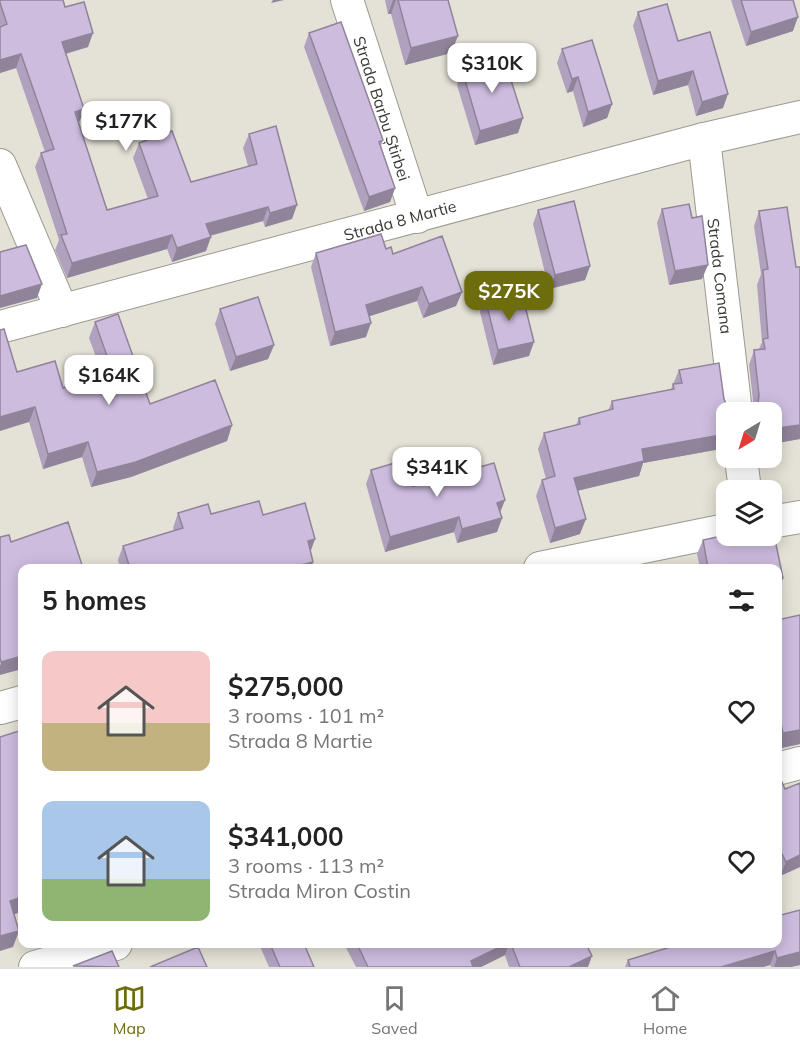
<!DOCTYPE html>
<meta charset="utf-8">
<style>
:root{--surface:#fff;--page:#f6f6f6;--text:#222;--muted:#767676;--line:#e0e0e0;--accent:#6e6d0d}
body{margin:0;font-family:Mulish,sans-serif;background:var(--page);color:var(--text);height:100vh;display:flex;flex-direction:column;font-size:22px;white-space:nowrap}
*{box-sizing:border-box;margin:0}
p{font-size:20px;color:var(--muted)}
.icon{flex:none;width:33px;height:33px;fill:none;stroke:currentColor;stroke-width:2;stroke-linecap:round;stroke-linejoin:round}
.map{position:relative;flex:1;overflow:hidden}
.sheet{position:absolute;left:18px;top:564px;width:764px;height:384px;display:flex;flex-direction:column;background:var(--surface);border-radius:12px;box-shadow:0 3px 15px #0003}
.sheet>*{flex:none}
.needle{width:39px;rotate:218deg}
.fabs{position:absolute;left:716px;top:402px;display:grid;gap:12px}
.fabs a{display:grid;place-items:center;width:66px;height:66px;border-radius:12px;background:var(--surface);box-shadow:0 3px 15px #0003;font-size:30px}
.price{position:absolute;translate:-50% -51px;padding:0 14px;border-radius:12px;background:#fff;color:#222;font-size:20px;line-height:39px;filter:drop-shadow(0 2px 3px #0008)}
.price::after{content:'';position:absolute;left:50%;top:36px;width:18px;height:14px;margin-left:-9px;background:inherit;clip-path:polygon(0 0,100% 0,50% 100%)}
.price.selected{background:var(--accent);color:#fff}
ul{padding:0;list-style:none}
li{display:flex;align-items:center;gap:18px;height:150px;padding:0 24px}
li span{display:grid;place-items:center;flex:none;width:168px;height:120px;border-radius:12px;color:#555}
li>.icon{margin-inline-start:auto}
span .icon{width:72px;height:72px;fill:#fffc;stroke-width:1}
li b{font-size:26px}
h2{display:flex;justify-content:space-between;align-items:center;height:72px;padding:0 24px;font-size:26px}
.tab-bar{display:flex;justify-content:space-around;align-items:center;height:84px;border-top:2px solid var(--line);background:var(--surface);font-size:16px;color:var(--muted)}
.tab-bar a{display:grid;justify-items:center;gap:3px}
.tab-bar .selected{color:var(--accent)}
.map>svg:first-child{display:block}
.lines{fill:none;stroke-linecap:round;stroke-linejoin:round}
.minor-casing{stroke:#9c9a90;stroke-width:34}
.minor{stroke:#fff;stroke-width:32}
.wall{fill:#b0a2bf}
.shaded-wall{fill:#90849b}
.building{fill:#cdbcde;stroke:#90849b;stroke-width:1.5}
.labels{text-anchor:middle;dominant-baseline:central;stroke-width:4.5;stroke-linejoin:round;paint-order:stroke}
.street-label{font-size:16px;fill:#383732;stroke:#e4e1d6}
</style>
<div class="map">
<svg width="800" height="967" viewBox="0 0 800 967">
<rect width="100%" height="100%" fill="#e4e1d6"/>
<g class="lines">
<defs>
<g id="minor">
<path id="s1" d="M347,0L417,217"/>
<path id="s2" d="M704,139L736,412"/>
<path d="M0,165L62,311"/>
<path id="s3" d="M0,327L704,139L800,117"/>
<path d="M741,458L745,490"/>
<path d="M771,522L800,517"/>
<path d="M540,568L726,530"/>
<path d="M0,708L22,702"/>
<path d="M777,769L800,763"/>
<path d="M35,967L116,944"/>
</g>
</defs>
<use href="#minor" class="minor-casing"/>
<use href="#minor" class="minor"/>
</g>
<path class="wall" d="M0,0L65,7L88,47L66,54L79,123L107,210L148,199L133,158L139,143L191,182L248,166L243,148L249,134L292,219L265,227L263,221L210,236L206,251L172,262L167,249L67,278L55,250L59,240L35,167L41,153L45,152L16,68L0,73Z
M385,0H448L451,53L405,65L391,14H388Z
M731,0H793V31L746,46Z
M638,12L678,41L723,108L696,116L688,85L653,95L633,26Z
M309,33L383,140L381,146L395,188L390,202L364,211L304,47Z
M562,49L612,104L607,118L583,127L573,91L567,93L557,63Z
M462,70L523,118L518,133L475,145L457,85Z
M662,209L702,279L669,285L657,223Z
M538,210L590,266L585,280L549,289L533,224Z
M759,211L796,267H800V439L771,444V412L753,411L754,409L749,365L754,350L759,349L762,342L757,285L761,274L754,226Z
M386,249L462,292L456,306L423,318L417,301L369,316L366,337L330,346L311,267L316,253Z
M485,298L529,356L493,365L480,312Z
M220,309L274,345L268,359L230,371L215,324Z
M95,322L150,404L232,425L227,441L131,477L91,487L82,457L43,469L29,422L17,372L63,388L103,376L89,338Z
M679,370L724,399L726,412V448L643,463L639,476L577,491L580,534L550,543L536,496L542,480L546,479L538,449L544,433L576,425L579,418L608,411L612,401L671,389Z
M371,470L413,486L505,500L500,512L502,518L497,532L457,543L454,532L385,552L366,484Z
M178,513L263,515L315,539L310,551L313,562L311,568H117H120L118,560L123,546L174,531L173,528Z
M773,530L783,578L778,592H777V568H700L697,554L703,540L726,535V540L747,536H771V531Z
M800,615V744L777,749V620Z
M777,782L785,789L800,783V867L780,876L777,868Z
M800,910V965L791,967H771L770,965L763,967H625L628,960Z
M259,944H304L314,967H269Z
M344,944H586L588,967H509L505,955L481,967H356Z"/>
<path class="shaded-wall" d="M273,0H284L271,3Z
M393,0H396L391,14H388Z
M798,17L793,31L746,46L751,32Z
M93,33L88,47L57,56L62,42Z
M458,36L451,53L405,65L411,48Z
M21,54L16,68L0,73V60Z
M693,71L688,85L653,95L658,81Z
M578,77L573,91L567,93L572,79Z
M728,94L723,108L696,116L702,102Z
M612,104L607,118L583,127L588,112Z
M84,109L79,123L75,112Z
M523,118L518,133L475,145L480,131Z
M395,188L390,202L364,211L369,197Z
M297,205L292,219L265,227L270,213Z
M268,207L263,221L201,238L206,224Z
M172,235L167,249L67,278L72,263Z
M211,237L206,251L172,262L177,248Z
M708,265L702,279L669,285L675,271Z
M590,266L585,280L549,289L555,275Z
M42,284L37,298L0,308V296Z
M422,287L417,301L361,319L366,305Z
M462,292L456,306L423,318L429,304Z
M371,323L366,337L330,346L335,332Z
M534,342L529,356L493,365L498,350Z
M274,345L268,359L230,371L236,357Z
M35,407L29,422L0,431V417Z
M232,425L227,441L131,477L91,487L97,472Z
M800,425V439L771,444V429Z
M726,434V448L643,463L639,476L568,493L574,478L642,449Z
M88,442L82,457L43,469L48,454Z
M505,500L499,515L497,503Z
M459,517L454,532L385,552L390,537Z
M502,518L497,532L457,543L462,529Z
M586,519L580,534L550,543L555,528Z
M315,539L310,553L308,541Z
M313,562L311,568H289Z
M783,578L778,592H777V579Z
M22,656V669L0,675V666L1,662Z
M800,730V744L777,749L783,733Z
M782,854L777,867V856Z
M800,855V867L780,876L786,862Z
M22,897V912L4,917L10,901Z
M19,931L13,947L0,951V936Z
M506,944H509L505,955L481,967H469L471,961Z
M775,951L770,965L763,967H721Z
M800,952V965L791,967H774L777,958Z
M592,956L588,967H569Z"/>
<path class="building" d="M0,0H63L65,7L84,2L93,33L62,42L84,109L75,112L107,210L158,196L139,143L172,131L191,182L257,164L249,134L276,126L297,205L270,213L268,207L206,224L211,237L177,248L172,235L72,263L61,235L67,234L41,153L54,149L21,54L0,60V27L7,24L0,3Z
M398,0H448L458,36L411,48Z
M741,0H793L798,17L751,32Z
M667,4L678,41L710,32L728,94L702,102L693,71L658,81L638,12Z
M341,22L383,140L379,142L395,188L369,197L309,33Z
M592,40L612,104L588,112L578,77L572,79L562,49Z
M504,58L523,118L480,131L462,70Z
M574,201L590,266L555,275L538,210Z
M689,204L692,218L702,216L708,265L675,271L662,209Z
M787,207L796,267H800V425L771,429V412H749L753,411L758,404L759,395L754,350L765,349L763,339L768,338L763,270L768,269L759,211Z
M381,234L386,249L391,247L393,254L442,236L462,292L429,304L422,287L366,305L371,323L335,332L316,253Z
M26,245L42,284L0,296V252Z
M512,291L516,308L525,306L534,342L498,350L485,298Z
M258,297L274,345L236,357L220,309Z
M118,314L150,404L215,380L232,425L136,462L97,472L88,442L48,454L35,407L0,417V330L4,329L17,372L55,361L63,388L113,373L95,322Z
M719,363L724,399L728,408L734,412H726V434L642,449L644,461L574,478L586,519L555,528L542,480L555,476L544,433L580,424L579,418L613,409L612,401L674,389L673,384L682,383L679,370Z
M405,460L413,486L494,463L505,500L497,503L502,518L462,529L459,517L390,537L371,470Z
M259,501L263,515L305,503L315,539L308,541L313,562L289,568H117L129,565L123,546L183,528L178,513L208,504L211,514Z
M68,522L83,568H22V656L1,662L0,658V537L9,535L11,542Z
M773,530L783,578L777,579V568H708L703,540L726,535V540L747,536H771V531Z
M653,566L654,568H642Z
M800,615V730L783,733L779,715L777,716V620Z
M22,730V897L10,901L19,931L0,936V737Z
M781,780L785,789L800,783V855L786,862L782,854L777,856V782Z
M800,910V952L777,958L775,951L721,967H630L628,960L680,944H777V916Z
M270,944H304L314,967H280Z
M357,944H506L471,961L473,967H368Z
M511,944H586L592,956L569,967H520Z
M198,947L207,967H150Z
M112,951L119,967L73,966Z"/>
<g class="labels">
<g class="street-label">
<text stroke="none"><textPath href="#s1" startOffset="114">Strada Barbu Știrbei</textPath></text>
<text stroke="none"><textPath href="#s3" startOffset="414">Strada 8 Martie</textPath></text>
<text stroke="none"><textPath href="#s2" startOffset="138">Strada Comana</textPath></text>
</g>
</g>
</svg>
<div class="fabs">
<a><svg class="needle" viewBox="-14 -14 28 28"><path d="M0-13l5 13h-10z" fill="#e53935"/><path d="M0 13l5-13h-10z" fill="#767676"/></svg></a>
<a><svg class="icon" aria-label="layers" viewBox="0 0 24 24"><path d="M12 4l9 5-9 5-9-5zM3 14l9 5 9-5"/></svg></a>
</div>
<b class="price" style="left:492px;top:94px">$310K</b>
<b class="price" style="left:126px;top:152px">$177K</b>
<b class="price selected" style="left:509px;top:322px">$275K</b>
<b class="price" style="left:109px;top:406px">$164K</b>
<b class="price" style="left:437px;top:498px">$341K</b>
<section class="sheet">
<h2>5 homes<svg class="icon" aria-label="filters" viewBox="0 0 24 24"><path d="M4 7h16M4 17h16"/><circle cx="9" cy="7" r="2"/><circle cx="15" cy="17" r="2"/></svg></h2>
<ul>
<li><span style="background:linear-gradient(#f6c9c9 60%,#c2b280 0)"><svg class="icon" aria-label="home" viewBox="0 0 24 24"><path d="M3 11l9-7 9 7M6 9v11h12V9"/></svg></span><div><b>$275,000</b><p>3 rooms · 101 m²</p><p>Strada 8 Martie</p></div><svg class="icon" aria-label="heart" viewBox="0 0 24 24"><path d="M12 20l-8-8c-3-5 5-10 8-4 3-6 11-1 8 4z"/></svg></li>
<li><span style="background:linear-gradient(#a9c7e8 65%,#8fb573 0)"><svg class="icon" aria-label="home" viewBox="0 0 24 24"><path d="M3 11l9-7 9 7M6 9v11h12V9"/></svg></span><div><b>$341,000</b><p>3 rooms · 113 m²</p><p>Strada Miron Costin</p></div><svg class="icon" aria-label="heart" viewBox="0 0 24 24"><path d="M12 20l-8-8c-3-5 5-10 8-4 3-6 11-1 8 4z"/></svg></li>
</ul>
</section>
</div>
<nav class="tab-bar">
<a class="selected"><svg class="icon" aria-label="map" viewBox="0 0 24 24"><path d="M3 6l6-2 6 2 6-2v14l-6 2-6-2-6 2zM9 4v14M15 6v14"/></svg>Map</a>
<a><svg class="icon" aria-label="saved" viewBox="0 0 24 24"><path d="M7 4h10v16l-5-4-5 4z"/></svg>Saved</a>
<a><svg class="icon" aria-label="home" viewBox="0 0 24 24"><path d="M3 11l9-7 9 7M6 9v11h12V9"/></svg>Home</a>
</nav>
